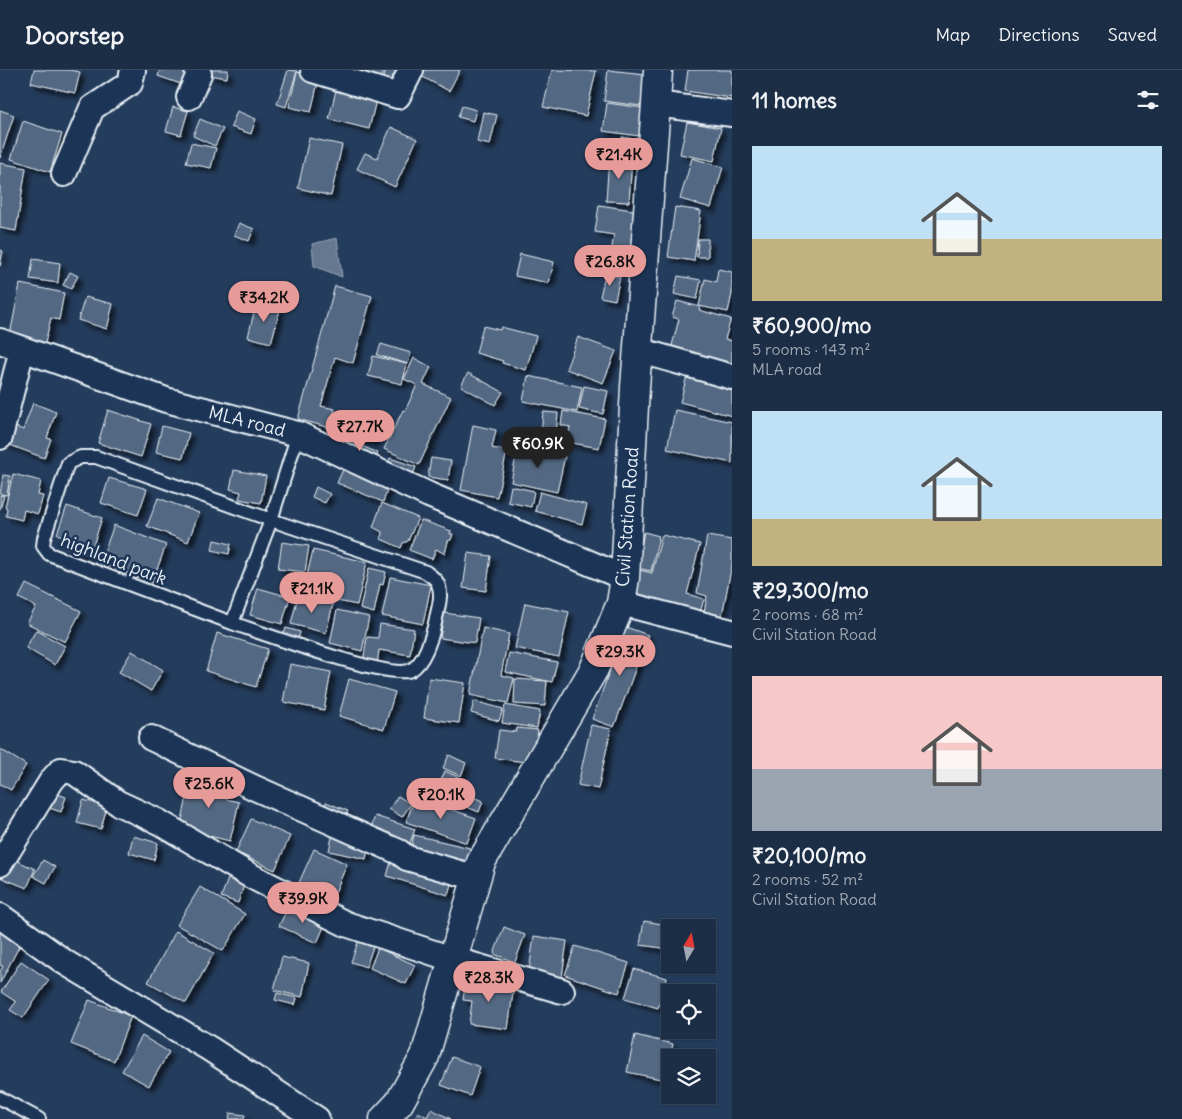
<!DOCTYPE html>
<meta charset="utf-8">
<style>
:root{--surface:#1c2e46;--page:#25364d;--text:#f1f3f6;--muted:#a0a8b3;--line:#3a4a5f;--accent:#e69b98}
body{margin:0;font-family:Delius,sans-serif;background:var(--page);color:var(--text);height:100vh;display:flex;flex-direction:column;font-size:19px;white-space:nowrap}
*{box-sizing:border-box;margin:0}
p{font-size:16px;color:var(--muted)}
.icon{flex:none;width:28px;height:28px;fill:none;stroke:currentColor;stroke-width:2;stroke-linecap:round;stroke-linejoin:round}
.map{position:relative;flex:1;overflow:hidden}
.side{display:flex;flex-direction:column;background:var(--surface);width:450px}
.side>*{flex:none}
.needle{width:32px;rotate:10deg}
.buttons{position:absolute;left:661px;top:849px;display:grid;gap:10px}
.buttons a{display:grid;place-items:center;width:55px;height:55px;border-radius:0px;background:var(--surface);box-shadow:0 1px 4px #0004,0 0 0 1px var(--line);font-size:25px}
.price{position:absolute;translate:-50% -42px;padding:0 11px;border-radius:18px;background:var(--accent);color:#111;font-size:16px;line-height:32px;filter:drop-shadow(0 1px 2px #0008)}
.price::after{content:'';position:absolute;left:50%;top:30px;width:15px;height:11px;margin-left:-8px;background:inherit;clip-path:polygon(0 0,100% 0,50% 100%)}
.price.current{background:#222;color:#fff}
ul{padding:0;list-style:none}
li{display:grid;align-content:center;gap:10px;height:265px;padding:0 20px}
li span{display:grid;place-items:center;height:155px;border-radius:0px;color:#555}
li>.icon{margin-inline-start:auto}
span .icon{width:90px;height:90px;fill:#fffc;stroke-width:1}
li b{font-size:21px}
h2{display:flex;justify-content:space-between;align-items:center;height:60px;padding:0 20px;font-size:21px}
header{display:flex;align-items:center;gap:30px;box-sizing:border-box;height:70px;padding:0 25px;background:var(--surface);border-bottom:1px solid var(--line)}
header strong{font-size:24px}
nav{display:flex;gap:28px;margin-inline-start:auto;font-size:18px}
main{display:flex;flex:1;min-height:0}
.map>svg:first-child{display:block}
.water{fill:#657890;stroke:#99a8ba}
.building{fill:#536782;stroke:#e8f1f8;filter:url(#shadow)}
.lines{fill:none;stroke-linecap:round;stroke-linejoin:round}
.service-casing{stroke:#e8f1f8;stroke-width:16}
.minor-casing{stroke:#e8f1f8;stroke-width:28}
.secondary-casing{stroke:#e8f1f8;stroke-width:31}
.service{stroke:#1d3557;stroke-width:12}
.minor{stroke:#1d3557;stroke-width:24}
.secondary{stroke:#1d3557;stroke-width:28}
.labels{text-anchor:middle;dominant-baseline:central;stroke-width:5;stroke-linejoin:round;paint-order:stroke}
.street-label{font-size:18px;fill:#e8f1f8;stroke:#1d3557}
</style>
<header>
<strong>Doorstep</strong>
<nav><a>Map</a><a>Directions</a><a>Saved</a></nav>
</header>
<main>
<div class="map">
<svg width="732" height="1049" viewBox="0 0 732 1049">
<defs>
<filter id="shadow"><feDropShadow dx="4.5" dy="4.5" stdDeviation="2.5" flood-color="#0009"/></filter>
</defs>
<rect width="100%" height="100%" fill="#253d5d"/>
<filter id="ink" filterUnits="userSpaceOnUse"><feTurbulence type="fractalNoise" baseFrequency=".02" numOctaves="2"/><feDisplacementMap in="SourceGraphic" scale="10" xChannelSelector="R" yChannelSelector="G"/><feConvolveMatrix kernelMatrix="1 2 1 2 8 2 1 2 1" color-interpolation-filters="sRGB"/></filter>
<g filter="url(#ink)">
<path class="water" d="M337,168L342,207L314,196L312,174Z"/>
<path class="building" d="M34,0H69L80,2L75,23L31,13Z
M160,0H194L189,17L158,6Z
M210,0H228L227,8L209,5Z
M288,0L297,1L286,37L277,34Z
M362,0H384L379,17L358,11Z
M386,0H403L398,19L382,14Z
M419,0H460L449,21L417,4Z
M552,0L596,1L586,46L543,37Z
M608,0L645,4L641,36L604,31Z
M688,0H732V28L685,21Z
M297,2L319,8L311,42L289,37Z
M338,12L378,22L369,59L329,49Z
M607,33L643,38L639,66L603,61Z
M462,36L476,40L473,51L458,47Z
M173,37L188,41L181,65L166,61Z
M0,40L14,45L0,88Z
M237,41L256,49L251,64L231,57Z
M483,42L497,45L490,75L477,72Z
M200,49L223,59L215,76L193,66Z
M23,51L62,64L50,102L11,89Z
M687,52L721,58L714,91L680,84Z
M391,57L417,69L395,117L357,99L365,83L377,88Z
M622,67L644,71L642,86L619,82Z
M309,68L342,75L331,126L298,118Z
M191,73L216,78L211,98L186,93Z
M609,87L632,89L629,132L606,131Z
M692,88L723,97L711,138L680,129Z
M0,93L26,98L16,161L0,158Z
M599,135L639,141L631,193L610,189L614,165L595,162Z
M675,137L701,141L694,191L668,187Z
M239,153L254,159L249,171L234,165Z
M698,169H708V187H697Z
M0,180L3,181L0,196Z
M520,184L554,192L549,213L515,206Z
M33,189L60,193L58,213L30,209Z
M718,199L732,202V224L728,242L699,236L705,209L716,212Z
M70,202L78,206L71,219L63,215Z
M605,204L620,207L615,230L600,227Z
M678,206L701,210L697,229L674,224Z
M20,214L64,223L59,250L51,248L44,277L9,270Z
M335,216L372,226L353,293L335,287L321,336L335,339L330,358L298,349Z
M85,227L113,234L107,259L78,250Z
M677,231L700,237L699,240L731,249L725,269L732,271V300L670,283L679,249L672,247Z
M256,234L280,240L271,273L248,267Z
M483,256L500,260L501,257L536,266L526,300L502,293L503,291L476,283Z
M578,267L616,281L603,313L566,299Z
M381,274L411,283L408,294L377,285Z
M373,286L407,294L402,314L368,306Z
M414,288L431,297L423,314L451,327L419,395L384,379L403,340L405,341L417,315L404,309Z
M688,302L732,314V346L680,332Z
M468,303L503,322L495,335L461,316Z
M528,306L582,317L577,342L523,331Z
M584,316L608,321L603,344L579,339Z
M33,333L56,342L47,368L51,369L44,388L2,372L9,354L23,360Z
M108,340L151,354L141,387L98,373Z
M675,340L732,352V393L667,379Z
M563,341L605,349L599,378L567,372L570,357L561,355Z
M543,342L558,343L556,366L541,364Z
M358,343L379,348L373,372L352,367Z
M473,355L496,360L492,378L507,381L497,427L461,420Z
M162,356L189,363L183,388L156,382Z
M348,370L378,383L373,394L342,381Z
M518,376L565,386L557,422L511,412Z
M390,388L416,397L412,407L386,399Z
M431,388L451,391L448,410L428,407Z
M345,395L390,413L383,432L337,413Z
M234,400L266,406L261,433L239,429L241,422L230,419Z
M13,404L41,411L38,425L43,426L38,444L24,440L22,450L6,446L7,438L5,437Z
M3,405L10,406L7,425L0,424Z
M109,408L147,419L138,445L101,433Z
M511,416L534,421L531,437L508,432Z
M316,417L330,424L325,433L312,427Z
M540,422L587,435L582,454L535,441Z
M0,425L4,426L0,439Z
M158,428L199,443L188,472L147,456Z
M382,433L418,448L408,471L403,473L401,478L381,469L382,462L373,457Z
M67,436L102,448L90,485L66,477L68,468L57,464Z
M421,450L451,461L450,464H453L451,470L448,471L445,484L436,479L432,489L409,480Z
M114,455L166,475L152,513L100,493Z
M644,462L659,466L651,501L637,498Z
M662,465L700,474L687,524L704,529L700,543L628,523L635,499L652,503Z
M707,466L732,470V494L721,551L703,548L707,526L697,523Z
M214,470L231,474L229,484L212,480Z
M282,472L309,476L305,502L278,499Z
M313,480L367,492L357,535L337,531L339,521L305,514Z
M468,483L491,486L486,521L463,518Z
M369,498L386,502L383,515L380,514L374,543L360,539Z
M390,507L431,515L423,554L382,546Z
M26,514L81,541L65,572L27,553L36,537L19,528Z
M258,518L290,527L282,554L250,545Z
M298,526L333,534L326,563L291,554Z
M525,533L569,542L559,587L515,578Z
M337,540L369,547L362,581L330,573Z
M444,543L479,548L475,573L440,568Z
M380,554L414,559L410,585L379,580L377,595L363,593L367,567L378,568Z
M626,557L648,565L614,657L592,649Z
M286,558L300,562L297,572L283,568Z
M483,558L509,564L501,605L514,608L508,633L470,625Z
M36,560L65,576L55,595L26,578Z
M217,563L268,579L256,617L206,601Z
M132,581L163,600L151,621L119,602Z
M509,583L557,592L552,612L505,602Z
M290,594L331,602L324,640L283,632Z
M429,608L465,613L459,653L424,648Z
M349,609L395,622L384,659L339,646Z
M515,609L547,611L545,636L514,634Z
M474,631L503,639L499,651L471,643Z
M505,635L540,641L537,658L502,653Z
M591,655L611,659L598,719L578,715Z
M517,658L538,660L533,693L495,688L499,660L516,662Z
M0,679L26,695L11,720L0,714Z
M449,685L466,693L461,706L443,698Z
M445,701L458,707L453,719L483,731L479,742L435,724Z
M192,704L230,713L226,729L239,732L230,771L180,759Z
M49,721L66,727L61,742L43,736Z
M398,726L411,734L402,747L389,739Z
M415,727L476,748L467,773L406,752Z
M83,730L107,736L101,759L77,753Z
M326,732L348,741L343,754L320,745Z
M375,746L415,759L407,781L368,768Z
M251,749L290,766L275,800L236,782Z
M333,762L370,770L366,789L329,781Z
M414,765L470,778L465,801L409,788Z
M133,766L158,773L154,790L129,783Z
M314,779L347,794L332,830L298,815Z
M393,785L454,803L448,825L387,806Z
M11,788L35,799L27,818L2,808Z
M43,790L55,797L46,813L33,806Z
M228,809L244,815L238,833L221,827Z
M200,817L245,844L223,881L177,855Z
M289,835L326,852L317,873L279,856Z
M644,851L674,856V858H670V879L640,875Z
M504,857L525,865L515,892L494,884Z
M0,860L22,871L0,913V902L3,896L0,895Z
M176,861L214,883L186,933L148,912Z
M534,866L567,871L561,914L528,909Z
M358,872L373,877L366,897L351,892Z
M575,876L629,893L619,923L565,905Z
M378,878L415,895L406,914L370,898Z
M282,887L309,893L302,927L274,920Z
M21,891L49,910L23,948L10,940L16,932L1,922Z
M634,899L667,908L658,938L625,928Z
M466,909L514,915L508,959L469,954L472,931L463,930Z
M277,923L297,928L295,935L275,930Z
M89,930L131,946L114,991L71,974Z
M635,965L673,974L668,998H670V1011L627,1002Z
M142,966L169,982L149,1016L122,1001Z
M452,987L480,997L470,1026L441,1015Z
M431,1039L451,1049H414L418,1042L427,1047Z
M230,1043L245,1045L244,1049H229Z"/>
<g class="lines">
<defs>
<path id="service" d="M232,553L49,484L43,476L44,468L68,393L81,387H96L271,450L426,502C429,505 435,508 437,512C444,524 437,541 435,553C432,567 424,593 411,600C392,611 259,562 232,553L271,450L298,364
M0,1028L39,1049"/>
<path id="minor" d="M313,0L398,26L411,0
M189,27L199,4L197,0
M656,34L732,44
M64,104L92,38L130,13L133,0
M0,271L166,330L298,364L429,425L625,508
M638,280L732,307
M0,367L22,279
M621,533L732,562
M151,668L255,718L399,782L407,788L477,808
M0,794L52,710L61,700L74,702L118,733L159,752L251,806L346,854L452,889L562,921
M0,846L66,893L210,979L317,1049"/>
<path id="secondary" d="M384,1049L399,1033L425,986L481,792L594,599L621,533L625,508L635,317L656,34L658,0"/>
</defs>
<use href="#service" class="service-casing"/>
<use href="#minor" class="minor-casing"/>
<use href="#secondary" class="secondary-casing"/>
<use href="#service" class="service"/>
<use href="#minor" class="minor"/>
<use href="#secondary" class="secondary"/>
</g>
</g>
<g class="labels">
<g class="street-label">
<text transform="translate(247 351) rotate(14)">MLA road</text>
<text transform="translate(627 447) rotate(-86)">Civil Station Road</text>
<text transform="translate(114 489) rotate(21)">highland park</text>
</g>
</g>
</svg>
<div class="buttons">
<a><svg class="needle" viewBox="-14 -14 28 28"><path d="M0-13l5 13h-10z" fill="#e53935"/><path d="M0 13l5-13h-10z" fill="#a0a8b3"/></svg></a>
<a><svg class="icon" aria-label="locate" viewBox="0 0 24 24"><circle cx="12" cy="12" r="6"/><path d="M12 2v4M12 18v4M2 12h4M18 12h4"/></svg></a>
<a><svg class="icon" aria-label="layers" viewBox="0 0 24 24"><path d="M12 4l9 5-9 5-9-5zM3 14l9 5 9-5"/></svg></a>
</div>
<b class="price" style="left:619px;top:110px">₹21.4K</b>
<b class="price" style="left:610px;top:217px">₹26.8K</b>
<b class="price" style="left:264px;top:253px">₹34.2K</b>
<b class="price" style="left:360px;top:382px">₹27.7K</b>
<b class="price current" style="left:538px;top:399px">₹60.9K</b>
<b class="price" style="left:312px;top:544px">₹21.1K</b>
<b class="price" style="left:620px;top:607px">₹29.3K</b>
<b class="price" style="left:209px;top:739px">₹25.6K</b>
<b class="price" style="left:441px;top:750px">₹20.1K</b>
<b class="price" style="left:303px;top:854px">₹39.9K</b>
<b class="price" style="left:489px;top:933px">₹28.3K</b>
</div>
<section class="side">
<h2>11 homes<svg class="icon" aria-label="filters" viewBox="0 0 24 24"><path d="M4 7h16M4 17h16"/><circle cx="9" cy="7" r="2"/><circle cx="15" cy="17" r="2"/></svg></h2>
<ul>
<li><span style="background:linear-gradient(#bfe0f5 60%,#c2b280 0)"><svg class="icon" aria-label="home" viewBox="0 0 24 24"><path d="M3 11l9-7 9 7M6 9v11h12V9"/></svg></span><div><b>₹60,900/mo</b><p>5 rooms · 143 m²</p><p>MLA road</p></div></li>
<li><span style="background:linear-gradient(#bfe0f5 70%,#c2b280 0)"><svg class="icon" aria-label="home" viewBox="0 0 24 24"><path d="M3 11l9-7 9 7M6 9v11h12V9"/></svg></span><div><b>₹29,300/mo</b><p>2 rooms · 68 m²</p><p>Civil Station Road</p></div></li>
<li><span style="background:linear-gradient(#f6c9c9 60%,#9aa5b1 0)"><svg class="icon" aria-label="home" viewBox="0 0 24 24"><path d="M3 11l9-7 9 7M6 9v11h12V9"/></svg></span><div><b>₹20,100/mo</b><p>2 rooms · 52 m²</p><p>Civil Station Road</p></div></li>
</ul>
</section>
</main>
